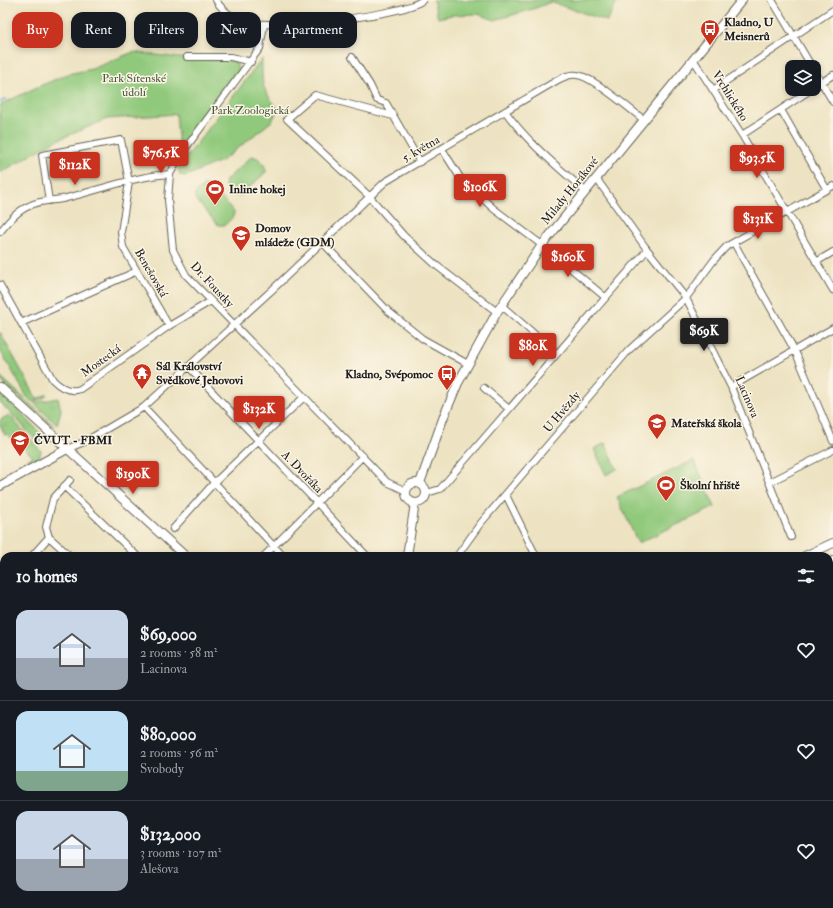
<!DOCTYPE html>
<meta charset="utf-8">
<style>
:root{--surface:#171b24;--page:#242831;--text:#f1f3f6;--muted:#9ea1a6;--line:#363941;--accent:#c8321e}
body{margin:0;font-family:"IM FELL Double Pica",serif;background:var(--page);color:var(--text);height:100vh;display:flex;flex-direction:column;font-size:15px;white-space:nowrap}
*{box-sizing:border-box;margin:0}
p{font-size:13px;color:var(--muted)}
.icon{flex:none;width:22px;height:22px;fill:none;stroke:currentColor;stroke-width:2;stroke-linecap:round;stroke-linejoin:round}
.map{position:relative;flex:1;overflow:hidden}
.sheet{position:absolute;left:0px;top:552px;width:833px;height:356px;display:flex;flex-direction:column;background:var(--surface);border-radius:12px 12px 0 0;box-shadow:0 2px 6px #0003}
.sheet>*{flex:none}
.banner{position:absolute;left:12px;top:12px;width:400px;height:36px;display:flex;gap:8px}
.buttons{position:absolute;left:785px;top:60px;display:grid;gap:8px}
.buttons a{display:grid;place-items:center;width:36px;height:36px;border-radius:8px;background:var(--surface);box-shadow:0 2px 6px #0003;font-size:20px}
.price{position:absolute;translate:-50% -34px;padding:0 9px;border-radius:4px;background:var(--accent);color:#fff;font-size:13px;line-height:26px;filter:drop-shadow(0 1px 2px #0008)}
.price::after{content:'';position:absolute;left:50%;top:24px;width:12px;height:9px;margin-left:-6px;background:inherit;clip-path:polygon(0 0,100% 0,50% 100%)}
.price.on{background:#222;color:#fff}
ul{padding:0;list-style:none}
li{display:flex;align-items:center;gap:12px;height:100px;padding:0 16px}
li+li{border-top:1px solid var(--line)}
li span{display:grid;place-items:center;flex:none;width:112px;height:80px;border-radius:12px;color:#555}
li>.icon{margin-inline-start:auto}
span .icon{width:48px;height:48px;fill:#fffc;stroke-width:1}
li b{font-size:17px}
h2{display:flex;justify-content:space-between;align-items:center;height:48px;padding:0 16px;font-size:17px}
.pill{padding:0 14px;border-radius:12px;background:var(--surface);box-shadow:0 2px 6px #0003;font-size:14px;line-height:36px}
.pill.on{background:var(--accent);color:#fff}
.map>svg:first-child{display:block}
.grass{fill:url(#grass-tufts);stroke:#56724c}
.park{fill:#90c97c;stroke:#56724c}
.lines{fill:none;stroke-linecap:round;stroke-linejoin:round}
.stream{stroke:#4aa6c8;stroke-width:1.5}
.street-casing{stroke:#656256;stroke-width:8}
.secondary-casing{stroke:#656256;stroke-width:10}
.street{stroke:#fff;stroke-width:6}
.secondary{stroke:#fff;stroke-width:8}
.labels{text-anchor:middle;dominant-baseline:central;stroke-width:3;stroke-linejoin:round;paint-order:stroke}
.poi-label{font-size:12px;font-weight:bold;fill:#1c1c1c;stroke:#fcf5e5;text-anchor:start}
.park-label{font-size:12px;fill:#45593e;stroke:#fcf5e5}
.street-label{font-size:12px;fill:#1c1c1c;stroke:#fcf5e5}
</style>
<div class="map">
<svg width="833" height="908" viewBox="0 0 833 908">
<defs>
<pattern id="grass-tufts" width="24" height="20" patternUnits="userSpaceOnUse"><rect width="24" height="20" fill="#90c97c"/><path d="M3 7l-1-3M5 7V3M7 7l1-3M15 17l-1-3M17 17v-4M19 17l1-3" fill="none" stroke="#7cac6b"/></pattern>
</defs>
<rect width="100%" height="100%" fill="#fcf5e5"/>
<filter id="ink" filterUnits="userSpaceOnUse"><feTurbulence type="fractalNoise" baseFrequency=".025" numOctaves="2"/><feDisplacementMap in="SourceGraphic" scale="8" xChannelSelector="R" yChannelSelector="G"/><feConvolveMatrix kernelMatrix="1 2 1 2 8 2 1 2 1" color-interpolation-filters="sRGB"/></filter>
<filter id="wash" filterUnits="userSpaceOnUse"><feTurbulence type="fractalNoise" baseFrequency=".012" numOctaves="4" result="noise"/><feDisplacementMap in="SourceGraphic" scale="16" xChannelSelector="R" yChannelSelector="G"/><feGaussianBlur stdDeviation="0.9" result="paint"/><feColorMatrix in="noise" values="0 0 0 0 0 0 0 0 0 0 0 0 0 0 0 0 0 1.4 0 .05"/><feComposite in="paint" operator="in"/></filter>
<g filter="url(#wash)">
<rect width="100%" height="100%" fill="#ede3c2"/>
<path class="grass" d="M0,332L37,399L47,394L44,398L32,402L27,397L0,350Z
M0,376L54,426L55,429L0,380Z
M58,398L61,410L57,425L34,403Z
M9,415L41,451L40,457L27,465L24,462L33,456L7,434L5,435L0,425V420Z"/>
<path class="park" d="M433,0H618L607,21L551,2L533,9L495,20L478,14L452,15L438,18Z
M133,52L189,59L235,61L239,71L201,123L179,149L176,114L107,119L53,142L0,173V106L2,104L35,88L68,74L92,69Z
M262,59C262,86 261,87 278,109L272,121L223,160L186,176L180,175L178,168L185,159Z
M252,156C259,157 266,165 266,172L241,195L235,196L225,186L226,180Z
M204,185L211,186L234,212L233,217L225,225H218L195,199V194Z
M0,394L29,421L46,440L44,442H38L0,402Z
M605,443L617,469L606,475L594,449Z
M694,460L715,507L638,543L617,497Z"/>
<g class="lines">
<path class="stream" d="M0,102L6,99"/>
</g>
</g>
<g filter="url(#ink)">
<g class="lines">
<defs>
<path id="street" d="M216,0C224,14 239,21 254,23C281,28 402,16 423,0
M772,0L812,67
M264,25L260,48L182,153L170,174L168,200L173,250L186,275L387,482L406,491
M187,57H231L251,62
M352,57L370,85L377,100L386,103L420,162
M693,59L742,135L833,290
M814,70L833,102
M814,87L833,75
M713,90L833,10
M781,110L827,190
M505,111C527,142 557,166 585,191
M393,116L315,95L287,119L369,196L404,236L437,266L497,312
M742,135L812,89
M442,149L461,179L494,209L546,248L605,297
M596,178L646,248L686,298L731,387L791,537
M49,201L42,155L121,140L129,182L121,232L123,247L169,326
M0,232C8,222 17,211 29,206C40,200 51,201 62,199C97,191 134,176 170,174
M322,242L388,311L423,339L468,364
M734,243L795,351L833,441
M816,262L833,252
M0,285L53,380C60,387 69,393 80,389L169,326L211,301
M501,305L556,353
M21,323L137,271
M189,367L367,556
M731,387L833,328
M484,388L509,409
M144,407L283,556
M67,449L84,442L144,407L272,290L385,182L556,81C563,77 569,74 577,75C592,76 631,110 644,120
M70,480L53,499L46,527L49,537L70,556
M770,482L833,450
M64,486L137,556
M427,493L440,489L646,251V248
M506,495L536,556
M173,529L213,484L304,397
M32,556L49,537
M264,556L363,456
M457,556L480,524L629,350L686,298L714,260L727,246L833,186
M829,562L833,560
M0,592L4,587
M829,630L833,639
M0,694H4
M829,726L833,725
M0,771L4,770
M829,774L833,783
M829,820L833,818
M0,827L4,830
M149,904V908
M195,904L196,908
M240,904L241,908
M286,904L287,908
M333,904L334,908
M562,904L567,908
M41,908L44,904
M121,908L126,904
M520,908L523,904
M637,908L641,904"/>
<path id="secondary" d="M0,387L185,556
M406 493a10 10 0 1 1 20 0a10 10 0 1 1-20 0Z
M420,483L444,416L458,383L497,312L542,245L742,0
M0,486L67,449
M407,556L415,503
M805,556L833,543
M390,904L394,908
M364,908L368,904"/>
</defs>
<use href="#street" class="street-casing"/>
<use href="#secondary" class="secondary-casing"/>
<use href="#street" class="street"/>
<use href="#secondary" class="secondary"/>
</g>
</g>
<defs>
<symbol id="bus-pin" viewBox="-11 -11 22 30"><path d="M0 17L-7.5 6A9.5 9.5 0 1 1 7.5 6Z" fill="#c8321e" stroke="#fcf5e5"/><path d="M-5-6H5V4H4V6H2V4H-2V6H-4V4H-5ZM-3.5-4V0h7V-4ZM-3.5 1.2v1.5H-2V1.2ZM2 1.2v1.5H3.5V1.2Z" fill="#fff"/></symbol>
<symbol id="stadium-pin" viewBox="-11 -11 22 30"><path d="M0 17L-7.5 6A9.5 9.5 0 1 1 7.5 6Z" fill="#c8321e" stroke="#fcf5e5"/><path d="M0-5a6.5 5 0 1 0 0 10a6.5 5 0 1 0 0-10ZM-3.5-1.8h7v3.6h-7Z" fill="#fff"/></symbol>
<symbol id="school-pin" viewBox="-11 -11 22 30"><path d="M0 17L-7.5 6A9.5 9.5 0 1 1 7.5 6Z" fill="#c8321e" stroke="#fcf5e5"/><path d="M0-5L7-2L0 1L-7-2ZM-4 1L0 2.5L4 1V4Q0 6-4 4Z" fill="#fff"/></symbol>
<symbol id="temple-pin" viewBox="-11 -11 22 30"><path d="M0 17L-7.5 6A9.5 9.5 0 1 1 7.5 6Z" fill="#c8321e" stroke="#fcf5e5"/><path d="M0-6L5-2H3V0L6.5 2.5H4V6H1.5V3h-3V6H-4V2.5H-6.5L-3 0V-2H-5Z" fill="#fff"/></symbol>
<symbol id="university-pin" viewBox="-11 -11 22 30"><path d="M0 17L-7.5 6A9.5 9.5 0 1 1 7.5 6Z" fill="#c8321e" stroke="#fcf5e5"/><path d="M0-5L7-2L0 1L-7-2ZM-4 1L0 2.5L4 1V4Q0 6-4 4Z" fill="#fff"/></symbol>
</defs>
<g fill-rule="evenodd">
<use href="#bus-pin" x="699" y="18" width="22" height="30"/>
<use href="#stadium-pin" x="204" y="178" width="22" height="30"/>
<use href="#school-pin" x="230" y="224" width="22" height="30"/>
<use href="#temple-pin" x="131" y="362" width="22" height="30"/>
<use href="#bus-pin" x="436" y="363" width="22" height="30"/>
<use href="#school-pin" x="646" y="412" width="22" height="30"/>
<use href="#university-pin" x="9" y="429" width="22" height="30"/>
<use href="#stadium-pin" x="655" y="474" width="22" height="30"/>
</g>
<g class="labels">
<g class="poi-label">
<text x="724" y="22">Kladno, U<tspan x="724" dy="14">Meisnerů</tspan></text>
<text x="229" y="189">Inline hokej</text>
<text x="255" y="228">Domov<tspan x="255" dy="14">mládeže (GDM)</tspan></text>
<text x="156" y="366">Sál Království<tspan x="156" dy="14">Svědkové Jehovovi</tspan></text>
<text x="433" y="374" text-anchor="end">Kladno, Svépomoc</text>
<text x="671" y="423">Mateřská škola</text>
<text x="34" y="440">ČVUT - FBMI</text>
<text x="680" y="485">Školní hřiště</text>
</g>
<g class="park-label">
<text x="134" y="78">Park Sítenské<tspan x="134" dy="14">údolí</tspan></text>
<text x="250" y="110">Park Zoologická</text>
</g>
<g class="street-label">
<text transform="translate(730 96) rotate(58)">Vrchlického</text>
<text transform="translate(421 149) rotate(-30)">5. května</text>
<text transform="translate(570 191) rotate(-51)">Milady Horákové</text>
<text transform="translate(151 273) rotate(60)">Benešovská</text>
<text transform="translate(212 285) rotate(47)">Dr. Foustky</text>
<text transform="translate(101 361) rotate(-36)">Mostecká</text>
<text transform="translate(747 397) rotate(67)">Lacinova</text>
<text transform="translate(562 412) rotate(-50)">U Hvězdy</text>
<text transform="translate(302 472) rotate(46)">A. Dvořáka</text>
</g>
</g>
</svg>
<div class="buttons">
<a><svg class="icon" aria-label="layers" viewBox="0 0 24 24"><path d="M12 4l9 5-9 5-9-5zM3 14l9 5 9-5"/></svg></a>
</div>
<b class="price" style="left:161px;top:174px">$76.5K</b>
<b class="price" style="left:757px;top:179px">$93.5K</b>
<b class="price" style="left:75px;top:186px">$112K</b>
<b class="price" style="left:480px;top:208px">$106K</b>
<b class="price" style="left:758px;top:240px">$131K</b>
<b class="price" style="left:568px;top:278px">$160K</b>
<b class="price on" style="left:704px;top:352px">$69K</b>
<b class="price" style="left:533px;top:367px">$80K</b>
<b class="price" style="left:259px;top:430px">$132K</b>
<b class="price" style="left:133px;top:495px">$190K</b>
<div class="banner">
<a class="pill on">Buy</a>
<a class="pill">Rent</a>
<a class="pill">Filters</a>
<a class="pill">New</a>
<a class="pill">Apartment</a>
</div>
<section class="sheet">
<h2>10 homes<svg class="icon" aria-label="filters" viewBox="0 0 24 24"><path d="M4 7h16M4 17h16"/><circle cx="9" cy="7" r="2"/><circle cx="15" cy="17" r="2"/></svg></h2>
<ul>
<li><span style="background:linear-gradient(#c9d6e8 60%,#9aa5b1 0)"><svg class="icon" aria-label="home" viewBox="0 0 24 24"><path d="M3 11l9-7 9 7M6 9v11h12V9"/></svg></span><div><b>$69,000</b><p>2 rooms · 58 m²</p><p>Lacinova</p></div><svg class="icon" aria-label="heart" viewBox="0 0 24 24"><path d="M12 20l-8-8c-3-5 5-10 8-4 3-6 11-1 8 4z"/></svg></li>
<li><span style="background:linear-gradient(#bfe0f5 75%,#7fa58c 0)"><svg class="icon" aria-label="home" viewBox="0 0 24 24"><path d="M3 11l9-7 9 7M6 9v11h12V9"/></svg></span><div><b>$80,000</b><p>2 rooms · 56 m²</p><p>Svobody</p></div><svg class="icon" aria-label="heart" viewBox="0 0 24 24"><path d="M12 20l-8-8c-3-5 5-10 8-4 3-6 11-1 8 4z"/></svg></li>
<li><span style="background:linear-gradient(#c9d6e8 60%,#9aa5b1 0)"><svg class="icon" aria-label="home" viewBox="0 0 24 24"><path d="M3 11l9-7 9 7M6 9v11h12V9"/></svg></span><div><b>$132,000</b><p>3 rooms · 107 m²</p><p>Alešova</p></div><svg class="icon" aria-label="heart" viewBox="0 0 24 24"><path d="M12 20l-8-8c-3-5 5-10 8-4 3-6 11-1 8 4z"/></svg></li>
</ul>
</section>
</div>
